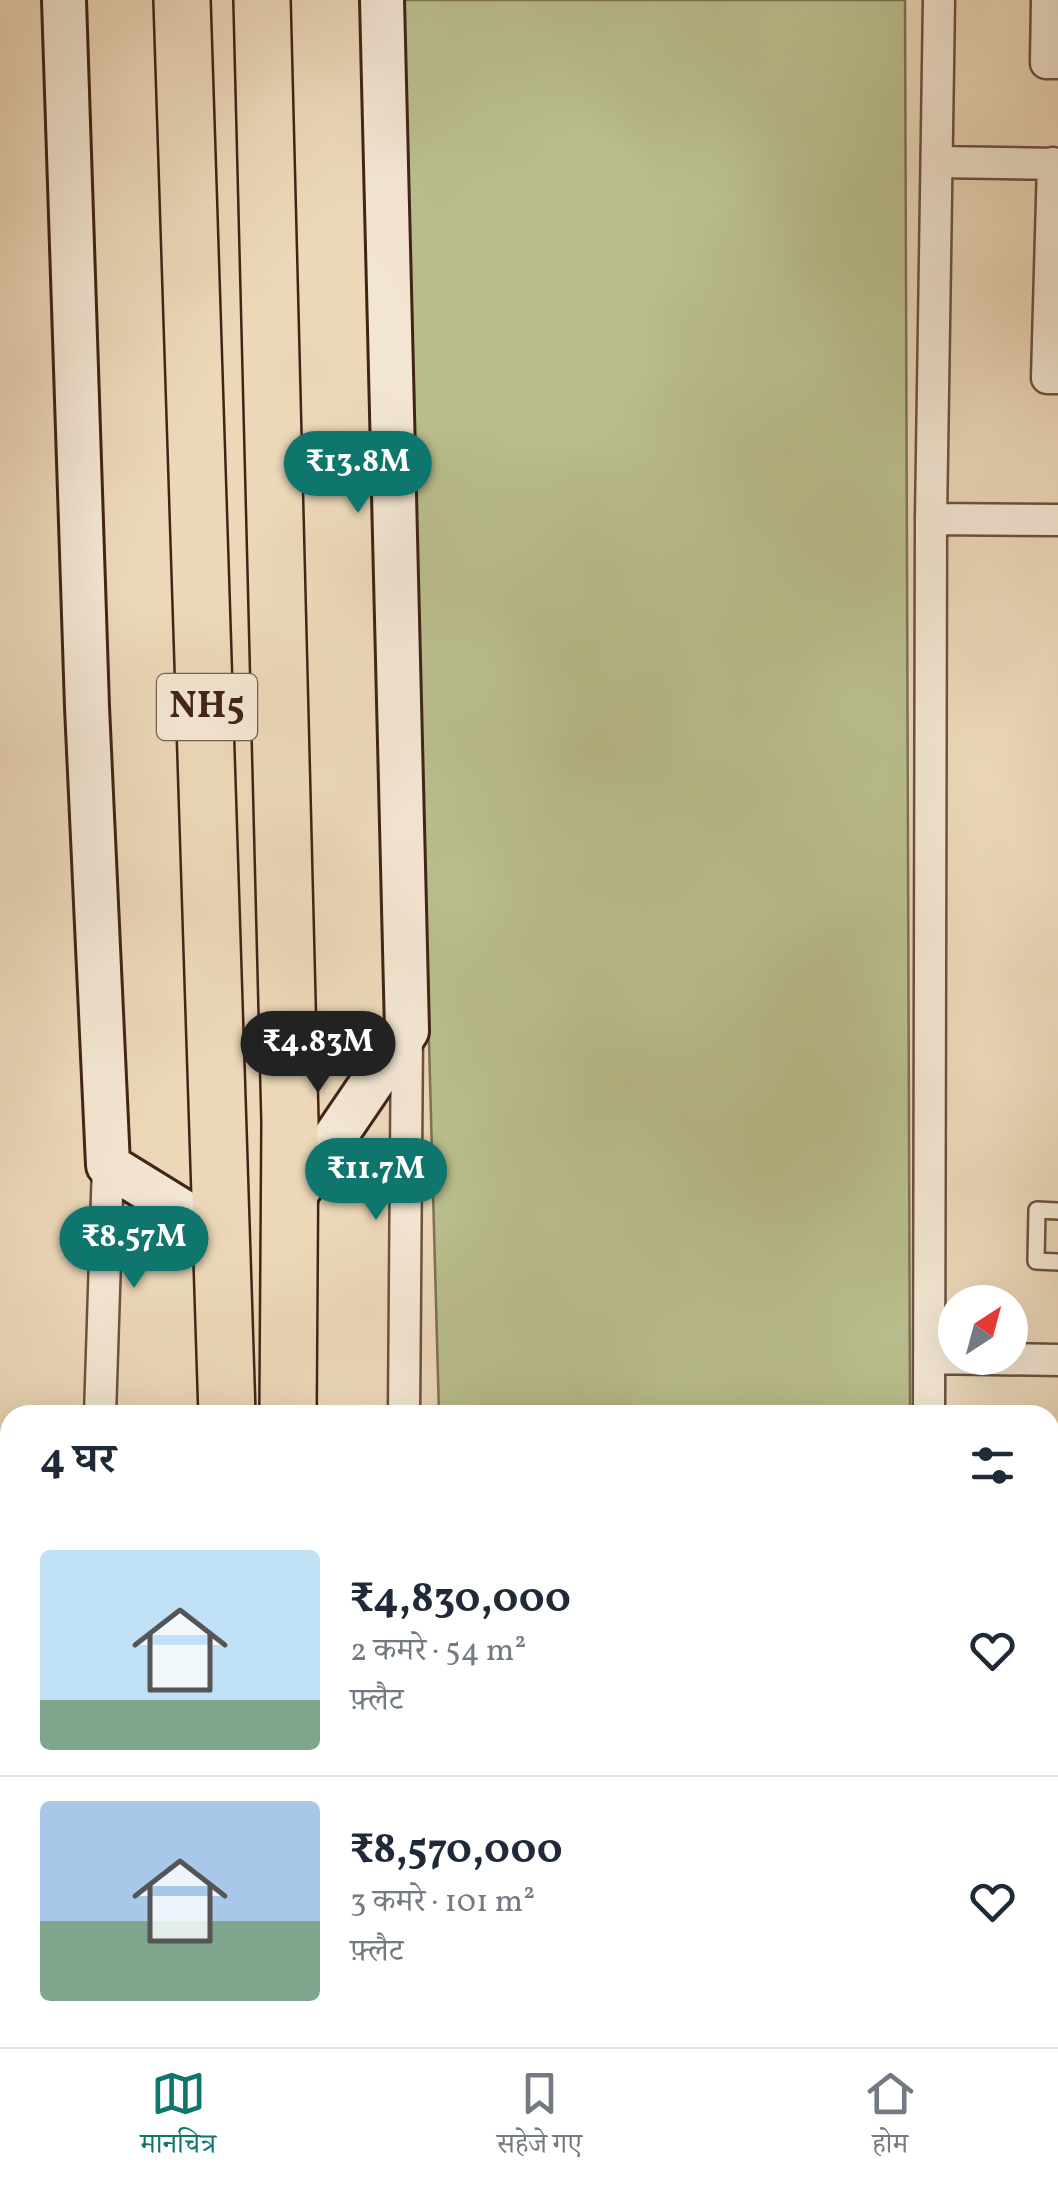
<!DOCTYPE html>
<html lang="hi">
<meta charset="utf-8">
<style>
:root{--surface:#fff;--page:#f2f2f3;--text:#1f2937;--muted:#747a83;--line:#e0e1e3;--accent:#0f766e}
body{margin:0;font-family:Vollkorn,"Noto Serif Devanagari",serif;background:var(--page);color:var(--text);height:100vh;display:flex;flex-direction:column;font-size:38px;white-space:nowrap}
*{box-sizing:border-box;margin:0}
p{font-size:32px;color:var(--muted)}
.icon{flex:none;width:55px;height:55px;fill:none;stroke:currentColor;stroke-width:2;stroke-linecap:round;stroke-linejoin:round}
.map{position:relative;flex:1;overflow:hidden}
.side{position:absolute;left:0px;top:1405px;width:1060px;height:642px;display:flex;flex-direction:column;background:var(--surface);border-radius:30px 30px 0 0;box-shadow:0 10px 40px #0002}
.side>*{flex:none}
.needle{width:65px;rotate:36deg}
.fabs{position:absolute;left:938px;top:1285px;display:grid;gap:20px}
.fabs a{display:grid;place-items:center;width:90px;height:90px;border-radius:50%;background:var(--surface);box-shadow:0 10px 40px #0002;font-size:50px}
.price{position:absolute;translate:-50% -85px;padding:0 22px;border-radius:35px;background:var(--accent);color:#fff;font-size:32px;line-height:65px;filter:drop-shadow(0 2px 5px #0008)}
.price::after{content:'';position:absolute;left:50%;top:60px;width:30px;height:22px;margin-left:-15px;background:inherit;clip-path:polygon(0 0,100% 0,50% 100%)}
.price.on{background:#222;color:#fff}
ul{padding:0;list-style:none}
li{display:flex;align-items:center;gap:30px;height:250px;padding:0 40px}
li+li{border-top:2px solid var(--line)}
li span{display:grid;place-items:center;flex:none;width:280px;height:200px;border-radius:10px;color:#555}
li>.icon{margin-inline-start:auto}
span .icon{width:120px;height:120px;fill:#fffc;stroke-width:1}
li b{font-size:42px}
h2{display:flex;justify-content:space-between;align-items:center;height:120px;padding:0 40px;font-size:42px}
.dock{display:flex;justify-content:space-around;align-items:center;height:140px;border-top:2px solid var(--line);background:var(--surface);font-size:28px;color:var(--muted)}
.dock a{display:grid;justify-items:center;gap:5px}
.dock .on{color:var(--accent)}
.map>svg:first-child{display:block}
.green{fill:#babe8e;stroke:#7e7152;stroke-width:2.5}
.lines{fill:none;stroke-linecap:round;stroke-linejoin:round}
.lane-casing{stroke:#6c5140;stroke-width:20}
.street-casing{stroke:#6c5140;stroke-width:35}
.secondary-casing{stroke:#422417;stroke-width:48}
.highway-casing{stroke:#422417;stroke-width:60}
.lane{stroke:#f3e6d2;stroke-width:15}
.street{stroke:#f3e6d2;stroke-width:30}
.secondary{stroke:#f3e6d2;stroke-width:42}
.highway{stroke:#ecd8b9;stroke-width:55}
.labels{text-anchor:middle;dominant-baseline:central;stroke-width:8;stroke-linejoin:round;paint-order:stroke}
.shield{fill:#f3e6d2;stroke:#775e4f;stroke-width:2.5}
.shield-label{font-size:38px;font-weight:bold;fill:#422417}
</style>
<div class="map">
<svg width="1058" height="2047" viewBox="0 0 1058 2047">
<rect width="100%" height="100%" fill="#ecd8b9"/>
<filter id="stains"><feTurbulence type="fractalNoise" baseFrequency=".002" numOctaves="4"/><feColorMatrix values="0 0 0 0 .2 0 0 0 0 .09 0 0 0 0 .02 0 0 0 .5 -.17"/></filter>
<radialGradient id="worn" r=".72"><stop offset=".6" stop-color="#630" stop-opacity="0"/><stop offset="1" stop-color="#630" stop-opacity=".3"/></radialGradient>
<path class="green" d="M401,0H905L910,1415H439Z
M0,1811L10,1818V2038H88V2047H0Z
M418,2038H978V2047H419Z"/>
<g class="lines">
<defs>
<path id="lane" d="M1058,1211L1037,1210L1036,1261L1058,1262
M1058,1514H1054L1051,1579H1058"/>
<path id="street" d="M1047,0L1046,63H1058
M938,162L1058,164
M1053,163L1047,378H1058
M931,519L1058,520
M929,1358L1058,1360
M100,1415L108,1165
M404,1415L407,1031
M929,1415L931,519L939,0"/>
<path id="secondary" d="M64,0L87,707L108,1165L223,1236
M290,1203L407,1031L382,0
M1050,1717H1058
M0,1725H10
M1050,1763H1058
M0,1770L10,1780
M113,2038V2047"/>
<path id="highway" d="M182,0L227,1415
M262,0L290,1122L288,1415
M0,1636L10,1630
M245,2038V2047
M299,2038V2047"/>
</defs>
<use href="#lane" class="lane-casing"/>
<use href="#street" class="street-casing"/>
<use href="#secondary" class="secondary-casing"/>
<use href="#highway" class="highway-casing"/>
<use href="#lane" class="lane"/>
<use href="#street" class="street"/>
<use href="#secondary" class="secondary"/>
<use href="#highway" class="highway"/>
</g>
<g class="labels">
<rect class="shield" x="157" y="674" width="100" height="66" rx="8"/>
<g class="shield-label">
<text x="207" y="707">NH5</text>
</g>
</g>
<rect width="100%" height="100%" filter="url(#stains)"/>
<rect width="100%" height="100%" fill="url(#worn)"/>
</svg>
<div class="fabs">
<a><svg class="needle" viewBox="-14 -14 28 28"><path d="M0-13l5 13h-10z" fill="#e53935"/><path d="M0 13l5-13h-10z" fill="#747a83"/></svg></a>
</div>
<b class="price" style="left:358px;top:516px">₹13.8M</b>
<b class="price on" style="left:318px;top:1096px">₹4.83M</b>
<b class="price" style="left:376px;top:1223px">₹11.7M</b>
<b class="price" style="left:134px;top:1291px">₹8.57M</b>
<section class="side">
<h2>4 घर<svg class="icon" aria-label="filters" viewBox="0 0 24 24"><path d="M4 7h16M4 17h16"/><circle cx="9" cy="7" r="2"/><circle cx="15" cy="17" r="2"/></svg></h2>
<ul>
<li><span style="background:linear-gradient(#bfe0f5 75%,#7fa58c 0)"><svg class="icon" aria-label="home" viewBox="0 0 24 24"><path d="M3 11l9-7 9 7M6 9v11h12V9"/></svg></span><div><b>₹4,830,000</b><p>2 कमरे · 54 m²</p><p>फ़्लैट</p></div><svg class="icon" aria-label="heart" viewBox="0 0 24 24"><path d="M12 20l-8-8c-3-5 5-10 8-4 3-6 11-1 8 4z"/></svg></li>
<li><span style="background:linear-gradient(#a9c7e8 60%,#7fa58c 0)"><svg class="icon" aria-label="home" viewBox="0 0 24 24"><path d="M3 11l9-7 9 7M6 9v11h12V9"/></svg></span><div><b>₹8,570,000</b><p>3 कमरे · 101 m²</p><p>फ़्लैट</p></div><svg class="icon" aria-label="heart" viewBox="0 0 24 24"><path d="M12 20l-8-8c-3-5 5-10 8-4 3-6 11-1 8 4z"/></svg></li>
</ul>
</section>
</div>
<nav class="dock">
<a class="on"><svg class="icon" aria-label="map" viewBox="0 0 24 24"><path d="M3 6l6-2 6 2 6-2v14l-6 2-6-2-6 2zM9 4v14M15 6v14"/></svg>मानचित्र</a>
<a><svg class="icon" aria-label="saved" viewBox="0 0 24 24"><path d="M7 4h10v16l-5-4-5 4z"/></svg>सहेजे गए</a>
<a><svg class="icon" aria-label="home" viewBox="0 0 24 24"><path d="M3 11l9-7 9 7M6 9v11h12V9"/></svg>होम</a>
</nav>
